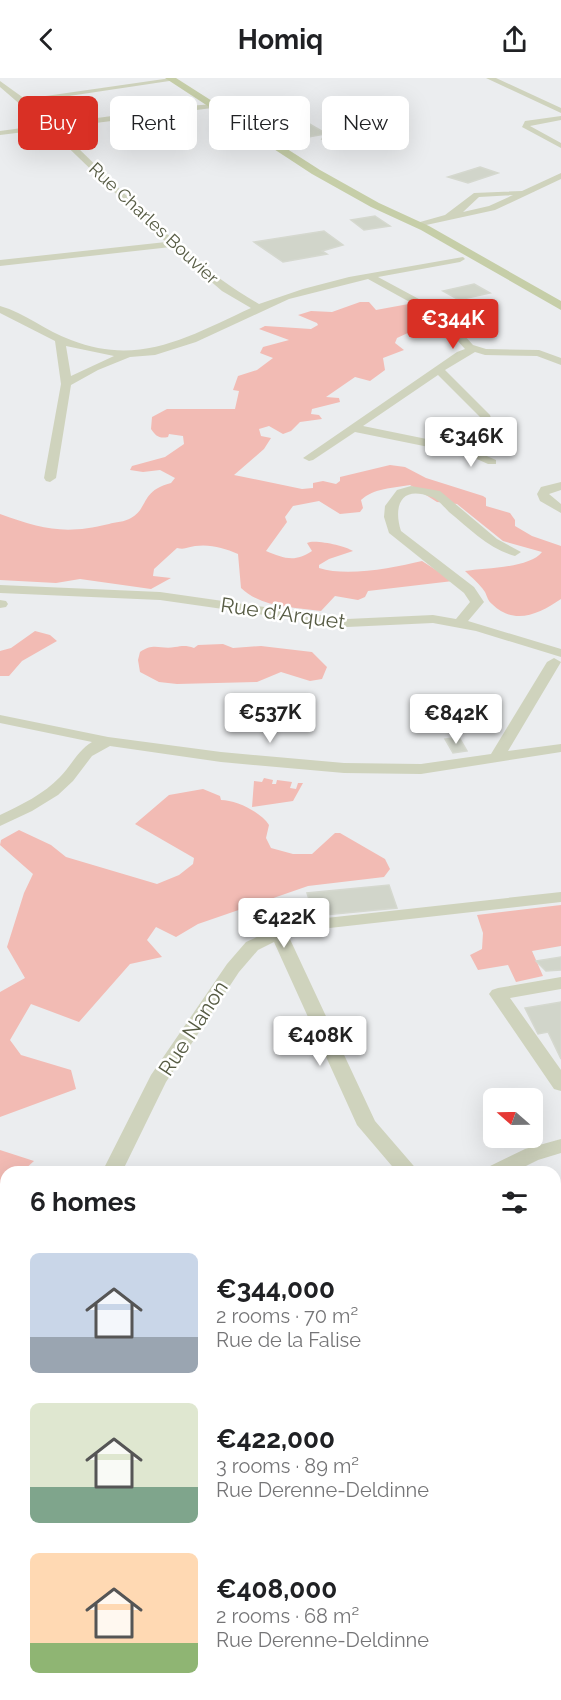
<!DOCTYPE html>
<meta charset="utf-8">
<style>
:root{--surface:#fff;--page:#f6f6f6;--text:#202124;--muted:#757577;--accent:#d93025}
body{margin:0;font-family:Raleway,sans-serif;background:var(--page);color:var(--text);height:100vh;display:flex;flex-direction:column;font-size:22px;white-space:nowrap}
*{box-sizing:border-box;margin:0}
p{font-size:20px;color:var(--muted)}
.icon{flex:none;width:33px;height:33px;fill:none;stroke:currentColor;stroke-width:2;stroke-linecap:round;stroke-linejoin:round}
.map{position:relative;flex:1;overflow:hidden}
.drawer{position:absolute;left:0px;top:1088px;width:561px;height:536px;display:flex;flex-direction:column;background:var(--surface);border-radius:18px 18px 0 0;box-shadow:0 6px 24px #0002}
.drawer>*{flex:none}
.banner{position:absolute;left:18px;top:18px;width:525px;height:54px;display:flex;gap:12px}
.needle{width:39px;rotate:290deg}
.buttons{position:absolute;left:483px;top:1010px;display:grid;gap:12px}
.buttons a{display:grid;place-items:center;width:60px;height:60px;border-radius:9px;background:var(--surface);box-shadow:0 6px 24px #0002;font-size:30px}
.price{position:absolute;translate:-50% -51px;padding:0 14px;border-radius:6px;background:#fff;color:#222;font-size:20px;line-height:39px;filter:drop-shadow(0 2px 3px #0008)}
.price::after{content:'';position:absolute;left:50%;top:36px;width:18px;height:14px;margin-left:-9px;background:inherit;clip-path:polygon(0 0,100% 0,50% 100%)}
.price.on{background:var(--accent);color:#fff}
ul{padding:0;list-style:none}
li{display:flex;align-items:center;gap:18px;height:150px;padding:0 30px}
li span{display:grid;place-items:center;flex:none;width:168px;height:120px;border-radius:9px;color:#555}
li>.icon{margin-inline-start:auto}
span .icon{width:72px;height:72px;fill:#fffc;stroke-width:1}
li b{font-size:26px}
h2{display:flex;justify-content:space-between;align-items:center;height:72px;padding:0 30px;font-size:26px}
.tag{padding:0 21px;border-radius:9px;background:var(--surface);box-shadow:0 6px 24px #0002;font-size:21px;line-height:54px}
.tag.on{background:var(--accent);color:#fff}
header{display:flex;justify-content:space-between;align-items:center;height:78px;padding:0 30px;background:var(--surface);font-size:27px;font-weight:700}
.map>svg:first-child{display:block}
.green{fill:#f2bbb4}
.building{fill:#d1d5ca;stroke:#d5d8cf;stroke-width:1.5}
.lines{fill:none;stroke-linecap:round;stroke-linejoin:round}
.minor{fill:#cfd3bd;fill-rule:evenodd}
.major{fill:#c6cea8;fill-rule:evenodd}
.labels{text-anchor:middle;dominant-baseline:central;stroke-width:5;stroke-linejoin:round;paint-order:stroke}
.far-street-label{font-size:18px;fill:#565b43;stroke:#fff}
.street-label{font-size:21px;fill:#565b43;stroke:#fff}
</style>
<header><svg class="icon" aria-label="back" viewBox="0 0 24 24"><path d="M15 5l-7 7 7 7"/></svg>Homiq<svg class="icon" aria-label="share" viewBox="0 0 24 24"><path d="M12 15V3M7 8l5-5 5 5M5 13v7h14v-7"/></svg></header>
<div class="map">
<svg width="561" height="1622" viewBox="0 0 561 1622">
<rect width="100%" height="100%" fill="#ebedef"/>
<path class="green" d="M360,224H369L376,232L414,225L438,241L437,243L431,244L433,246L431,249L424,250L427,253L410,254L397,260L395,265L404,272L383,280L385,292L370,303L355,299L326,319L339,320L340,324L312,331L311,336L319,337L322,341L300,344L291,353L283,356L269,348L259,351L261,358L271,360L264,371L234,397L302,411L313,410V405L323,403L336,406L340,403V399L390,387L405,389L426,400L483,418L486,420V428L510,435L515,442V448L532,458L561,468V521C539,536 514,548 492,526C488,523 487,518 485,514C479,505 472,500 465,493C485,490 530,490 542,474L503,463L457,426L437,424L410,407C393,410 374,410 361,422L363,430L360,434L340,436L319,423L293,428L285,439L287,444L266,473C283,480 295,485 312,473L307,465C315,461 345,468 353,473L329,481L319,487V490C347,499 393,490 422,483L453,503L368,513L365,519L358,522L335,518L321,533C294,529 262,530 241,510L238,476C224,470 211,466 195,468C188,469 185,472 177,470L154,491L153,498L171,500L151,511L80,501L56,505L0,502V436C42,451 64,457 109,446C115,444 125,444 131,440C149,430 140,413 171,405L175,400L160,392L143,394L130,392L132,388L165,379L184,366L183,358L169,356L168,359C159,361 156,358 151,351L152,339L167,331H235L239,313L233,312L238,298L257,292L273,280L260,275L263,269L289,262L259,251L265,248L311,251L318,247L317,245L298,237L311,233L332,234Z
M35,553L50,557L57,563L22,583L9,598H0V573L11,570Z
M223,566L233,570L261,568L312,574L327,589L322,601L310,603L281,594L257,604L177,606L159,604L140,594L138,582L140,574C154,564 161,572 175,569C182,568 186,567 194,570L198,567Z
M264,700L273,702L272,706H276L277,702L292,704L290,710L296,711L298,705H303L293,723L252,729L254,703L262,704Z
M203,711L220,718L221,722C236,722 261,734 269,747L266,760L271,770L293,776H312L335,755H340L385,781L390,791L384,799L308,808L198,846L176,859L156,849L147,862L162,879L130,886L79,944L31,926L10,962L21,977L71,992L76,1011L0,1039V914L25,900L7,869L24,815L33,796L0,767L1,762L19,752L51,767L66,779L157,806L179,797L193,786L194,780L135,746L169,717Z
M561,827V868L532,873L543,898L516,904L508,887L478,892L470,877L482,871L483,855L477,837Z
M0,1072L34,1083L23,1093L6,1094V1111L2,1114H0Z"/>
<path class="building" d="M337,32L363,33L362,36H378L375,42L401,44L397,55L363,54L322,61L325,56L303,60L284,48L308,45L325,55Z
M480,89L498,95L468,105L448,99Z
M375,138L390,148L364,152L351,142Z
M324,153L343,167L322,173L327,176L283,184L254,164Z
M474,206L490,215L459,222L443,213Z
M459,659L467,673L453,675L445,661Z
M389,807L397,830L314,838L307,815Z
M561,879V892L546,893L536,883Z
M561,924V981L548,954L538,956L525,930Z"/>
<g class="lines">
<path class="minor" d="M171,0L176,2L29,24L52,46L187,28L215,26V30H212L57,50C97,87 134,127 175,163L179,164L180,167C205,190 229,209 259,226L303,211L349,199L463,179L465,181L460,184L378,199L443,234L473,267L486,271L539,272L561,280V287L537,278L485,277L475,274L445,292L490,337L495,353L493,355L468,370L496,382V386H488L468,377L355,354L313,382L309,383L303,380L457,274L465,271L435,238L368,201L289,221L196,264L155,277L130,279L98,292L71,307L56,400L50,404L46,403L44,400L61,306L55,263L0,235V228C25,235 46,253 71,262C140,289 190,258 251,230L222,213L171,169L0,188V182L166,164L49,51L0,57V53L44,47L0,9V3L25,21ZM66,268L114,278L71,298ZM438,297L481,340L483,352L456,367L363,348Z
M486,0H496L561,30V35Z
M561,38V42L530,48L561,65V70L522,49L525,43Z
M561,95V101L495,132L417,149L413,146L445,137L474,115L522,113ZM513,117L489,128L463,134L479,119Z
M561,404V412L549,416L561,426V435L540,423L537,416L541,409Z
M411,408L440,413L497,461L521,474L515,478C489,471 470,451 449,434C444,429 438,421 431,419C401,407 393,428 401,453L474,509L484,524L468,543L561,571V579L476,553L433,545L347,549L160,522L0,515V507L160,514L347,541L433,537L456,541L470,524L464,515L389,455L384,439L385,428L397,412Z
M0,522L6,523L8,526L6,529L0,530Z
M554,580L561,584L508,673L561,666V674L421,696L344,695L221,684L110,668L92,678L73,703L58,717L32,733L0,748V737C21,727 44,716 60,699C72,687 77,673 92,664L0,645V637L108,659L221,674L344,685L421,686L491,676L547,584Z
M561,814V824L294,854L288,857L375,1043L419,1094H397L357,1047L274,864L258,872L239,894L166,1004L122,1094H102L151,997L227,886L246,864L290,844Z
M561,899V911L510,920L561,992V1013L554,1011L489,916L492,912L498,910Z
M561,1061V1075L538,1082L514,1094H485L488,1089L525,1071Z
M6,1309V1339L0,1342V1311Z
M6,1596V1617H15L0,1622V1598Z
M47,1617H84L86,1622H49Z
M372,1617H424L426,1622H370Z"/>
<path class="major" d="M165,0H176L320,92L379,125L429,148L561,223V232L421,152L371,129L312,96Z"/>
</g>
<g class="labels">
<g class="far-street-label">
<text transform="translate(154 145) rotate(43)">Rue Charles Bouvier</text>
</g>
<g class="street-label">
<text transform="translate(283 535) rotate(8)">Rue d'Arquet</text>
<text transform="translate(193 950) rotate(-57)">Rue Nanon</text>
</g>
</g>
</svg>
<div class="buttons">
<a><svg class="needle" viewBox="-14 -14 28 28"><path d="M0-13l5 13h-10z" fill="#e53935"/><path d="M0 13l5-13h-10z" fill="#757577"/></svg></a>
</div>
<b class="price on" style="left:453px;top:272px">€344K</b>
<b class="price" style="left:471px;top:390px">€346K</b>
<b class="price" style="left:270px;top:666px">€537K</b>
<b class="price" style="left:456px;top:667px">€842K</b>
<b class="price" style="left:284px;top:871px">€422K</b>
<b class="price" style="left:320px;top:989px">€408K</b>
<div class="banner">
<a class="tag on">Buy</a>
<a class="tag">Rent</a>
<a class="tag">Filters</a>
<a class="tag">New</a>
</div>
<section class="drawer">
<h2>6 homes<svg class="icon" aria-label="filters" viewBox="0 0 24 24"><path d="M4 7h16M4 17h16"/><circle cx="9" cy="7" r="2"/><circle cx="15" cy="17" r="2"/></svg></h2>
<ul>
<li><span style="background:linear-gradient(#c9d6e8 70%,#9aa5b1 0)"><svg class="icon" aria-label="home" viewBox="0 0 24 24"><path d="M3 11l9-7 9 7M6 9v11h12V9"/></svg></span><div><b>€344,000</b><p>2 rooms · 70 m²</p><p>Rue de la Falise</p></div></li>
<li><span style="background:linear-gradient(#dfe7d0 70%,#7fa58c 0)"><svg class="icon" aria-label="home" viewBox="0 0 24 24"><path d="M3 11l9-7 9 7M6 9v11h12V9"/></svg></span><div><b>€422,000</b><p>3 rooms · 89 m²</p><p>Rue Derenne-Deldinne</p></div></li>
<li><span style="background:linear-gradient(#ffd9b3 75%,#8fb573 0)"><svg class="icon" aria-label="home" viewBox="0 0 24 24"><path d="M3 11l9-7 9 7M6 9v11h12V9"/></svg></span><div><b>€408,000</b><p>2 rooms · 68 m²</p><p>Rue Derenne-Deldinne</p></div></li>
</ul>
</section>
</div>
